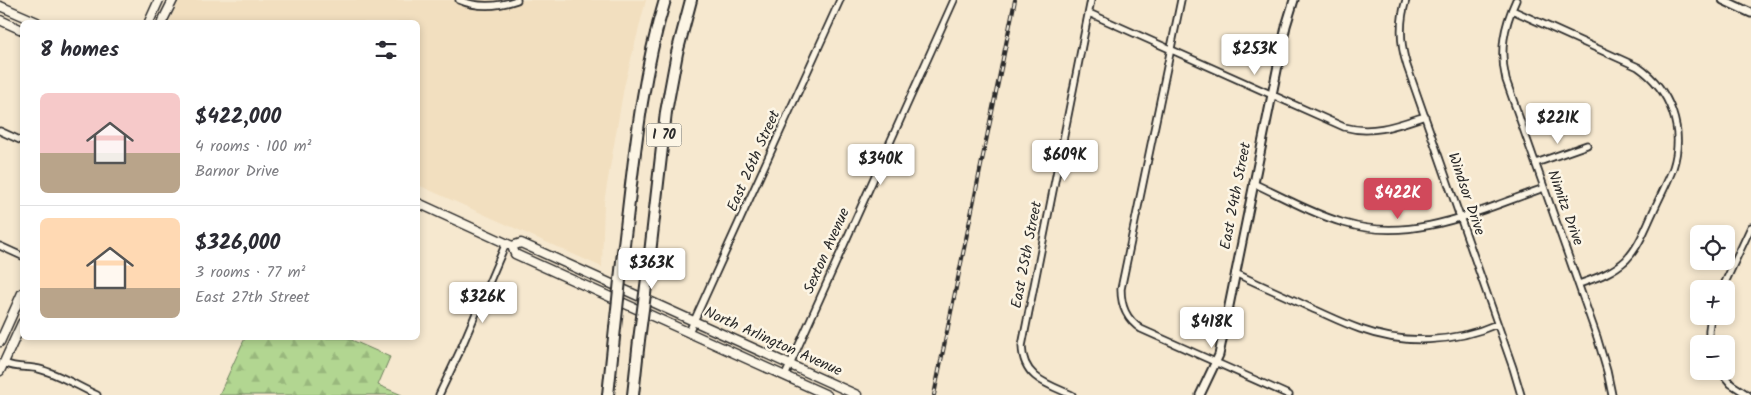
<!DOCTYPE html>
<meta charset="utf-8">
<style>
:root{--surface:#fff;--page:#f7f7f7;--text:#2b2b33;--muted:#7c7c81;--line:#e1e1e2;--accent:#d1495b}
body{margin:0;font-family:Kalam,sans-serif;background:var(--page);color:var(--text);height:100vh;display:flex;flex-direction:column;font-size:19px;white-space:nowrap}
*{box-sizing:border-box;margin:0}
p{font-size:16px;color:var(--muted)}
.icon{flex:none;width:28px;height:28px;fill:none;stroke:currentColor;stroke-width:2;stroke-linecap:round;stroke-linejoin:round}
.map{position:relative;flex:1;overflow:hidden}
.panel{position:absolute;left:20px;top:20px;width:400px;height:320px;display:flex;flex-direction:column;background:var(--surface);border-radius:8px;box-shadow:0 2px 8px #0003}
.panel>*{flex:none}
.fabs{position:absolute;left:1690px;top:225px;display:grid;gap:10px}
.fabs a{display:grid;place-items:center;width:45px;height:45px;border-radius:8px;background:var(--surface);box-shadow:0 2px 8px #0003;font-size:25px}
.price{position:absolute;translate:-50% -42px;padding:0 11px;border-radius:5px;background:#fff;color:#222;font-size:16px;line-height:32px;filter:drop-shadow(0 1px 2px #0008)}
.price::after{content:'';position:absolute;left:50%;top:30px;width:15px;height:11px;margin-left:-8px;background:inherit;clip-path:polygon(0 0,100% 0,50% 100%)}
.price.selected{background:var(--accent);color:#fff}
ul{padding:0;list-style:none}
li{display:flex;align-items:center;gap:15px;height:125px;padding:0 20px}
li+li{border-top:1px solid var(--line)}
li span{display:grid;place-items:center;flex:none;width:140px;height:100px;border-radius:8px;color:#555}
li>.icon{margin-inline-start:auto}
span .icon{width:60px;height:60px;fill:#fffc;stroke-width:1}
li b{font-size:21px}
h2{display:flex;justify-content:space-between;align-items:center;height:60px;padding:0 20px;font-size:21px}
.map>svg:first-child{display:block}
.built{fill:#f2dfbf}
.forest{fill:url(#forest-firs);stroke:#6e805e}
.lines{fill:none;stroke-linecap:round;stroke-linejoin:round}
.minor-casing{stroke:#2b2b2b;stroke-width:9}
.tertiary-casing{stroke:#2b2b2b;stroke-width:11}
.secondary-casing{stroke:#2b2b2b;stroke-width:11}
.motorway-casing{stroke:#2b2b2b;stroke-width:14}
.minor{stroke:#fcf5e5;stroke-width:5.5}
.tertiary{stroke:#fcf5e5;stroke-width:7}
.secondary{stroke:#fcf5e5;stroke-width:8}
.motorway{stroke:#fcf5e5;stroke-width:10}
.rail-casing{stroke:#2b2b2b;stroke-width:4}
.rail{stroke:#fcf5e5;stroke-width:2;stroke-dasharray:5.5;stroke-linecap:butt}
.motorway-bridge-casing{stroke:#2b2b2b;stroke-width:14;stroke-linecap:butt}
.motorway-bridge{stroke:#fcf5e5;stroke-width:10}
.labels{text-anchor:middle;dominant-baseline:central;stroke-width:5;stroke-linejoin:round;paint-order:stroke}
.shield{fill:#fcf5e5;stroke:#6a6863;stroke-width:1}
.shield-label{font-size:14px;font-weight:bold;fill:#2b2b2b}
.street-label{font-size:15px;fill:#2b2b2b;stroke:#fcf5e5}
</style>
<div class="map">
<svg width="1751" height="395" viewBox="0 0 1751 395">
<defs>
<pattern id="forest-firs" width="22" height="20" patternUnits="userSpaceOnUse" patternTransform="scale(1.25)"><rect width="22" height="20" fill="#b2d691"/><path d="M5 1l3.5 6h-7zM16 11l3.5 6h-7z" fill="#99b87d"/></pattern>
</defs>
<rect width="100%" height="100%" fill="#f6e8cf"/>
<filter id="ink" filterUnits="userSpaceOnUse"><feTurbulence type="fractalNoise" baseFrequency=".02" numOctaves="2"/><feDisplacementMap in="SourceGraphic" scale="10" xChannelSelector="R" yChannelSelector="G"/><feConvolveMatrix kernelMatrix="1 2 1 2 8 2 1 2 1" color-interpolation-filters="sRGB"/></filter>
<g filter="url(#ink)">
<path class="built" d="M179,0H646L624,87L604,202L602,267L418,185V22H169Z"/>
<path class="forest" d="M245,338H347L390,357L378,385L402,395H219Z"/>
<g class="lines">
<defs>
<path id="minor" d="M459,0C478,8 497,7 517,0
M1181,0L1121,289C1121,306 1126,319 1141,329L1289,395
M1406,0C1399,22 1400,44 1407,66L1513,368L1521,395
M1516,0C1504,26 1499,51 1506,80L1597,337L1607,371L1612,395
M1512,10L1638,67C1671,90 1685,130 1673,168C1668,182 1660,196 1654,210C1646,227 1639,247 1626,260C1612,273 1596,278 1579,284
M1089,13L1344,127C1373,135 1398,125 1425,116
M0,131L22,141
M1536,163L1587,145
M1253,183C1283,197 1313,214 1344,223C1413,244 1480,210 1544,188
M0,246L22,256
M1235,273C1260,285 1286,296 1311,308C1327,315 1343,323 1360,329C1404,345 1454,343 1497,324
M1722,289L1751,227
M689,332L840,0
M1709,344V330L1711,316
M4,363C18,369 26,366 39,369C59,374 79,387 97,395
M1720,371L1731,384L1748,395
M785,376L954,0
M439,395L459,353L506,243
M1072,395C1047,384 1023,378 1022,346L1091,0"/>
<path id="tertiary" d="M1723,0L1751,13
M1200,395L1219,355L1286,26L1294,0"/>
<path id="secondary" d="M0,6L37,22
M0,20L22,30
M149,22L159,0
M162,22L173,0
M418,203L512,246L521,243L857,395
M512,246L515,254L827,395
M0,342L22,293
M0,371L22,323"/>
<path id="motorway" d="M622,261C633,174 639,85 665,0
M648,271L666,112L677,53L691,0
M608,395L615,328
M633,395L639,340"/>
</defs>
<use href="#minor" class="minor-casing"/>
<use href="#tertiary" class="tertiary-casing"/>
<use href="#secondary" class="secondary-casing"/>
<use href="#motorway" class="motorway-casing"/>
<use href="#minor" class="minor"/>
<use href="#tertiary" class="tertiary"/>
<use href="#secondary" class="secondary"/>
<use href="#motorway" class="motorway"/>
<defs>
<path id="rail" d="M934,395L1015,0"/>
</defs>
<use href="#rail" class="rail-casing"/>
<use href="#rail" class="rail"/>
<defs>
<path id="motorway-bridge" d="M615,328L622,261
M639,340L648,271"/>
</defs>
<use href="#motorway-bridge" class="motorway-bridge-casing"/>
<use href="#motorway-bridge" class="motorway-bridge"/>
</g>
</g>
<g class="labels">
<rect class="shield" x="646.5" y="123.5" width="35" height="23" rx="4"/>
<g class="shield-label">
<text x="664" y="135">I 70</text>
</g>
<g class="street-label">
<text transform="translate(754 161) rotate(-66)">East 26th Street</text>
<text transform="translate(1466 194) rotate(71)">Windsor Drive</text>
<text transform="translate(1236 196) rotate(-79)">East 24th Street</text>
<text transform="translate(1565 208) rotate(70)">Nimitz Drive</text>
<text transform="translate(827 251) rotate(-66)">Sexton Avenue</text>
<text transform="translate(1027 255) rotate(-79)">East 25th Street</text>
<text transform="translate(773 342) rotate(24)">North Arlington Avenue</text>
</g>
</g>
</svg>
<div class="fabs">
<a><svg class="icon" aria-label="locate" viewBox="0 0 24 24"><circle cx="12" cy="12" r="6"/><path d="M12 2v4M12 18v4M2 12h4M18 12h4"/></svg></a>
<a>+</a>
<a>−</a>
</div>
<b class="price" style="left:1255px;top:76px">$253K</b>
<b class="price" style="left:1558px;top:145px">$221K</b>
<b class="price" style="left:1065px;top:182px">$609K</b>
<b class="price" style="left:881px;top:186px">$340K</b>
<b class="price selected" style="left:1398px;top:220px">$422K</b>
<b class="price" style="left:652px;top:290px">$363K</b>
<b class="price" style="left:483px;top:324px">$326K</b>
<b class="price" style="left:1212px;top:349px">$418K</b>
<section class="panel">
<h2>8 homes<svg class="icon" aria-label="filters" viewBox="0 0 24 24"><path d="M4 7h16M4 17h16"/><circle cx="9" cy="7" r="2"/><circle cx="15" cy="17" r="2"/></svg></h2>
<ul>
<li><span style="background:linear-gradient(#f6c9c9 60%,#b9a48a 0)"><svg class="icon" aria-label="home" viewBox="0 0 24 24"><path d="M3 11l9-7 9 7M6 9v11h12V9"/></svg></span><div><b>$422,000</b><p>4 rooms · 100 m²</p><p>Barnor Drive</p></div></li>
<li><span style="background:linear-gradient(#ffd9b3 70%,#b9a48a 0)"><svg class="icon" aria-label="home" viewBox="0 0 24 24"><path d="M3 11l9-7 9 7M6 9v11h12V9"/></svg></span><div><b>$326,000</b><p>3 rooms · 77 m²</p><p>East 27th Street</p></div></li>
</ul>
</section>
</div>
